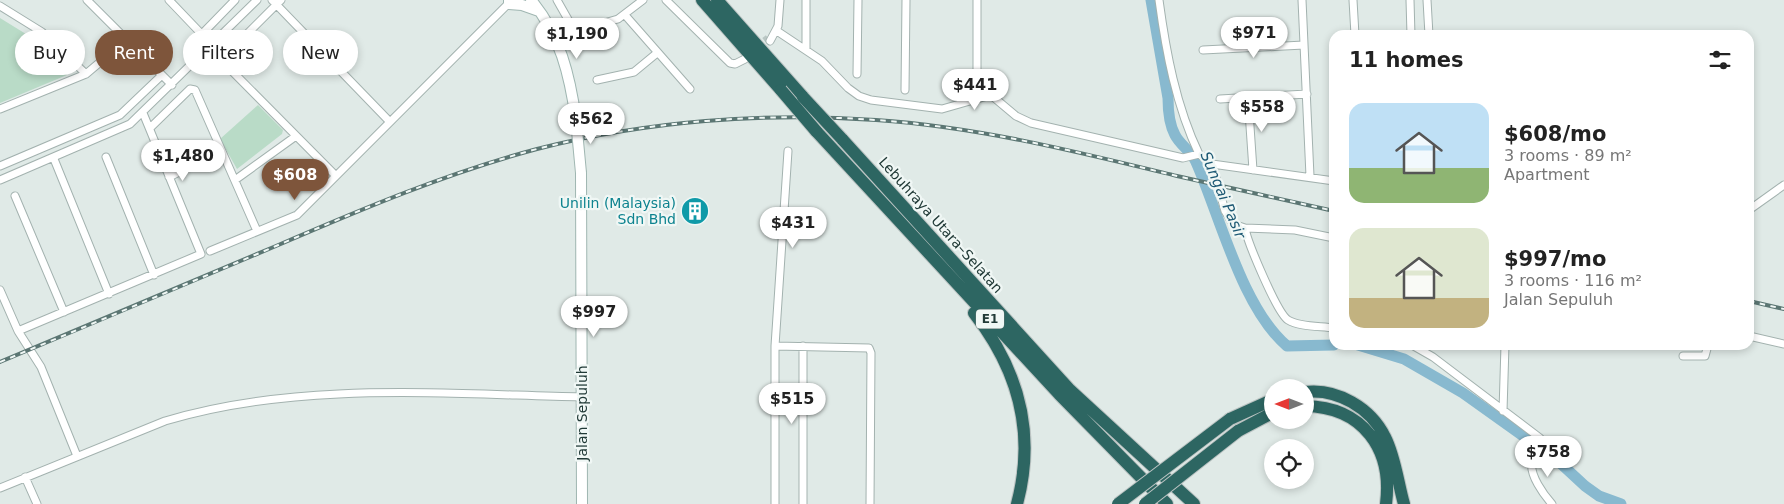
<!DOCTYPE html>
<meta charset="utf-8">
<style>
:root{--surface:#fff;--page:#f6f6f6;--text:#222;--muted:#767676;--accent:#7e553b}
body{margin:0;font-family:"DejaVu Sans",sans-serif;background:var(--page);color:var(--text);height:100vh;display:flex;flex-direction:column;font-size:19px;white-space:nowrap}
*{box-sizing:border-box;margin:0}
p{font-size:16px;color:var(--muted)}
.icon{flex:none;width:28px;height:28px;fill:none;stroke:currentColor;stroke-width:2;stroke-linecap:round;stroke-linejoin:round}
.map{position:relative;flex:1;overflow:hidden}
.panel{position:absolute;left:1329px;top:30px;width:425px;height:320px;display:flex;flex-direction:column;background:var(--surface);border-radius:15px;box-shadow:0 2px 8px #0003}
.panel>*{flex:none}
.top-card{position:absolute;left:15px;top:30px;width:475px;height:45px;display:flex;gap:10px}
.needle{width:32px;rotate:270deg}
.buttons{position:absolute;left:1264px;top:379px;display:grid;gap:10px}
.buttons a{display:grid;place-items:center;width:50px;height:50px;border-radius:50%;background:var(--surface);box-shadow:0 2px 8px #0003;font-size:25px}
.price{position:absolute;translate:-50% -42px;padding:0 11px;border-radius:18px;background:#fff;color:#222;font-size:16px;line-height:32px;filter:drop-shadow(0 1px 2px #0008)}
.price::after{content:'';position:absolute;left:50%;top:30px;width:15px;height:11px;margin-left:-8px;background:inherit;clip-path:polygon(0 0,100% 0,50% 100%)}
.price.active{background:var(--accent);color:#fff}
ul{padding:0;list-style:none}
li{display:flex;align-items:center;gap:15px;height:125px;padding:0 20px}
li span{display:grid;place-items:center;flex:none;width:140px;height:100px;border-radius:15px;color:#555}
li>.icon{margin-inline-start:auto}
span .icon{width:60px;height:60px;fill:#fffc;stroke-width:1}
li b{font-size:21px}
h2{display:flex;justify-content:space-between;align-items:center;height:60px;padding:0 20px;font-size:21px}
.pill{padding:0 18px;border-radius:22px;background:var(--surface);box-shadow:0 2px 8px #0003;font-size:18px;line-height:45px}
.pill.active{background:var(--accent);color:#fff}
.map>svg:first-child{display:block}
.green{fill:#b9dbc7}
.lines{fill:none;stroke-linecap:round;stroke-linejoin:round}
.river{stroke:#88b9cf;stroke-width:11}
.street-tunnel{stroke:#bac7c4;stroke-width:7;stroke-dasharray:7 3.5;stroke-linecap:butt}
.street-casing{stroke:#a3b2af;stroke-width:9}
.secondary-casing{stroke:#9fb6b1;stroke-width:12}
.highway-casing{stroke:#bcc4c3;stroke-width:14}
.street{stroke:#fff;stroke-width:7}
.secondary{stroke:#fff;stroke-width:10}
.highway{stroke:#2d6662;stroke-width:12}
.rail-casing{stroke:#5b7673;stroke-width:4}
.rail{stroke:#f0f7f5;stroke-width:2;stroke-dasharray:5.5;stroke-linecap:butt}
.secondary-bridge-casing{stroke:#9fb6b1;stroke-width:12;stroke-linecap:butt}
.highway-bridge-casing{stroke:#bcc4c3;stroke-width:14;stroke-linecap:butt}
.secondary-bridge{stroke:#fff;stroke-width:10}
.highway-bridge{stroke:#2d6662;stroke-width:12}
.labels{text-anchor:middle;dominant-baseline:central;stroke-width:4.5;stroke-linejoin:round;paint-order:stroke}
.shield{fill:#f0f7f5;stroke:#5f7370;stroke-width:1}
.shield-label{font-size:12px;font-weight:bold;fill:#213a37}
.culture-label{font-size:14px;fill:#0d838f;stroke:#f0f7f5;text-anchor:end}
.street-label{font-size:14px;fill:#213a37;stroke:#f0f7f5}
.water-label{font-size:15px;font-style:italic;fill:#1d5974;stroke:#f0f7f5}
</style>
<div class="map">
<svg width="1784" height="504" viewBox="0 0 1784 504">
<rect width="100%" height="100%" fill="#e0eae7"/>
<path class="green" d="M0,18L34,39L67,75L0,103Z
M258,105L283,130L282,134L237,169L220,139Z"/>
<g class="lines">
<path class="river" d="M1151,0L1168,98C1168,110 1169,124 1175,135C1180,145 1192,152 1196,162C1220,216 1242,308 1287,346L1334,345
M1358,345L1404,359L1463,393L1558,461L1585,486L1599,496L1621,504"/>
<path class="street-tunnel" d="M756,47L768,38"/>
<defs>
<path id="street" d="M87,0L172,85
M169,0L212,45
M272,0L390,122
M281,0L225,56V64L336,176
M557,0L574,30
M666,0L730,63L735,64L745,59
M977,0V98
M1159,0C1166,52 1176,106 1199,154
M1302,0L1310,176
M1353,0L1355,35
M1410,0L1411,35
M1427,0L1429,35
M0,6L42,32L86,74
M625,15L690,89
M777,31L822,61L848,88L859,96L871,100L942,109L991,95L1016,116L1031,123L1183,158L1199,154L1212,164L1334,181
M202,34L235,0
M555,37L618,19L643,0
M770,41L778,26L780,0
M806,50V0
M1203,50L1304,45
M857,74L858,0
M597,80L634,72L657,53
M905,90L906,0
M1248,97L1253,170
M1220,99L1307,94
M0,109L86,74L125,41
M150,128L190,89L195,90L257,231
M106,157L154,275
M54,159L109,294
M1212,164L1225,211L1233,224L1245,228L1295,230L1334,238
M0,166L120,115L162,75
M169,177L222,151
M0,180L130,124L257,0
M235,180L296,136
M15,196L64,312
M1749,210L1784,185
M1245,228C1247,241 1277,313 1288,320C1299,327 1320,326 1334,328
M210,251L297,215L511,1
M0,290L18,331L41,367L77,456
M18,331L201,254L143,113
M1749,336L1784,344
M1412,345L1433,357L1540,438L1542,444C1539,449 1533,456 1532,461C1529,475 1544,495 1552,504
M775,346L869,348L871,353L870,504
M1683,356H1705L1708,345
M1503,411L1505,345
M25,477L37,504
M0,488L165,421C298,381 444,394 581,397
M775,504V346L788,151
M803,504V346"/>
<path id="secondary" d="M509,0V4L522,5L539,11
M531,0C560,34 570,76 576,120
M581,173L582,504"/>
<path id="highway" d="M702,0L781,90
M717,0L803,97
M816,131L1059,394L1167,504
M842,139L1070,390L1194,504
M974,313C1018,369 1036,433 1017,504
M1305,392C1337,388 1371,408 1385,437C1395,456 1398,483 1404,504
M1305,406C1363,407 1393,449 1386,504
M1230,419L1272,400
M1238,431L1272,413"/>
</defs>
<use href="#street" class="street-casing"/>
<use href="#secondary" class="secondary-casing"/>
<use href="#highway" class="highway-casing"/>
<use href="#street" class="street"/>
<use href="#secondary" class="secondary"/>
<use href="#highway" class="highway"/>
<defs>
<path id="rail" d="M1749,301L1784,309
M0,362C92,324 184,285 276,246C362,209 447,173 537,149C646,121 764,112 876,120C979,127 1078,152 1177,176C1229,188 1282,199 1334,211"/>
</defs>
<use href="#rail" class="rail-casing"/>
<use href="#rail" class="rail"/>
<defs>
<path id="secondary-bridge" d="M576,120L581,173"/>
<path id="highway-bridge" d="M781,90L816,131
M803,97L842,139
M1118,504L1230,419
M1145,504L1238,431"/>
</defs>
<use href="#secondary-bridge" class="secondary-bridge-casing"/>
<use href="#highway-bridge" class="highway-bridge-casing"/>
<use href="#secondary-bridge" class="secondary-bridge"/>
<use href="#highway-bridge" class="highway-bridge"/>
</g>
<defs>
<symbol id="building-disc" viewBox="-11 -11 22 22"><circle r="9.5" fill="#0f9aa8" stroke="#f0f7f5"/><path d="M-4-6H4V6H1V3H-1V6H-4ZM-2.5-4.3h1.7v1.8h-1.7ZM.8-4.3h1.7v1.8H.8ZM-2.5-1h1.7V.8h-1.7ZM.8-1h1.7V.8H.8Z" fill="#fff"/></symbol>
</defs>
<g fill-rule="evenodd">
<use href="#building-disc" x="679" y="195" width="32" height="32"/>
</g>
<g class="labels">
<rect class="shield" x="976" y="309.5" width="28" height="19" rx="4"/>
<g class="shield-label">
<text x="990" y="319">E1</text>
</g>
<g class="culture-label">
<text x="676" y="203">Unilin (Malaysia)<tspan x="676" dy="16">Sdn Bhd</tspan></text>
</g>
<g class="street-label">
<text transform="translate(941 225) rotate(48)">Lebuhraya Utara–Selatan</text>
<text transform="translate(582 413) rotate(-90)">Jalan Sepuluh</text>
</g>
<g class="water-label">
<text transform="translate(1223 195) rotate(67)">Sungai Pasir</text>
</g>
</g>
</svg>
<div class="buttons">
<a><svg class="needle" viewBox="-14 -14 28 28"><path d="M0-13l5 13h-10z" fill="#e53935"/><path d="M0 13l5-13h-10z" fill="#767676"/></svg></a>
<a><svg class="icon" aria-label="locate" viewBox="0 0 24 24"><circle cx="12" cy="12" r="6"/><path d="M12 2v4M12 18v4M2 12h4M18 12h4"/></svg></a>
</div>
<b class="price" style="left:1254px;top:59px">$971</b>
<b class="price" style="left:577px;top:60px">$1,190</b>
<b class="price" style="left:975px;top:111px">$441</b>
<b class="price" style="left:1262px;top:133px">$558</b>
<b class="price" style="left:591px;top:145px">$562</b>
<b class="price" style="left:183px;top:182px">$1,480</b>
<b class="price active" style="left:295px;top:201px">$608</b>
<b class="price" style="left:793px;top:249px">$431</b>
<b class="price" style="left:594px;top:338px">$997</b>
<b class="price" style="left:792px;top:425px">$515</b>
<b class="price" style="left:1548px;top:478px">$758</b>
<div class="top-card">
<a class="pill">Buy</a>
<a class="pill active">Rent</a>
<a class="pill">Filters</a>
<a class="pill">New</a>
</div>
<section class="panel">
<h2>11 homes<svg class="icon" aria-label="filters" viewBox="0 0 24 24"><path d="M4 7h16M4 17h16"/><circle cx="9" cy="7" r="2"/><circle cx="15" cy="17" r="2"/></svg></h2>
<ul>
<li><span style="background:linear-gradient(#bfe0f5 65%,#8fb573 0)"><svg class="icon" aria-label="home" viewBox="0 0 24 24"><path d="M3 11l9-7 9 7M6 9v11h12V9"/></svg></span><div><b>$608/mo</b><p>3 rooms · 89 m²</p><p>Apartment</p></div></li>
<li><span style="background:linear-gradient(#dfe7d0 70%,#c2b280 0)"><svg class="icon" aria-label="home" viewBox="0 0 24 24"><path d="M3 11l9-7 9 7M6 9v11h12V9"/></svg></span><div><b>$997/mo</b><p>3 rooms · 116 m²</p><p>Jalan Sepuluh</p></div></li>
</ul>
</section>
</div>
